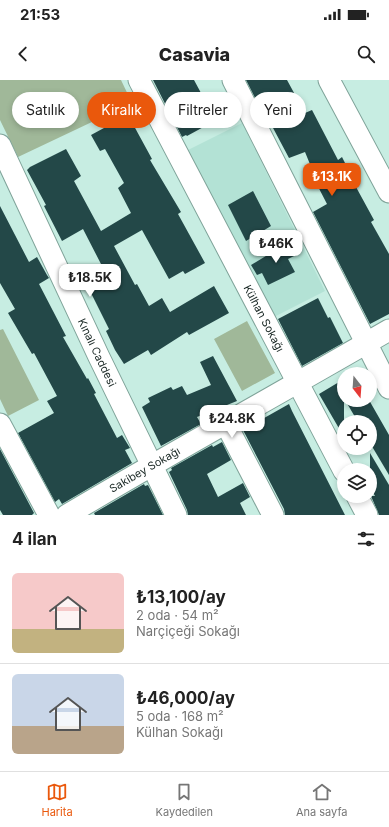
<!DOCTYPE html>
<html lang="tr">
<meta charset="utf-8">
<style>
:root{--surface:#fff;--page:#f2f2f2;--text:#222;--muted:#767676;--line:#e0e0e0;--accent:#ea580c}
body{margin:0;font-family:Inter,sans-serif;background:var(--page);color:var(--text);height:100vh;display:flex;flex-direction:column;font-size:15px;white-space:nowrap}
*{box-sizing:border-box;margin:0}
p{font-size:13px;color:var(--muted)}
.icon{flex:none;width:22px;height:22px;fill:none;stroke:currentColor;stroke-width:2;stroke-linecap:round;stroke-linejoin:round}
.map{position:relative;height:435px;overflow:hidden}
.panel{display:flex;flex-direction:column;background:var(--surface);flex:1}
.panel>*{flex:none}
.top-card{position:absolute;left:12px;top:12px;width:365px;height:36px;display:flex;gap:8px}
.needle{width:26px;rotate:163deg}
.controls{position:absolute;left:337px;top:287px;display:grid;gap:8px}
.controls a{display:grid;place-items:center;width:40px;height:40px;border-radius:50%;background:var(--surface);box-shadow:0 2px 6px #0003;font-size:20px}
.price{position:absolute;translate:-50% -34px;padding:0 9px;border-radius:8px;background:#fff;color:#222;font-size:13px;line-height:26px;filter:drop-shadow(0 1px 2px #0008)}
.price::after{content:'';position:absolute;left:50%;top:24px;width:12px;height:9px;margin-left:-6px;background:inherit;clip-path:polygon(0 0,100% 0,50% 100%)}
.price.on{background:var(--accent);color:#fff}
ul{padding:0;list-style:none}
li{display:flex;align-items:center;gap:12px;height:100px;padding:0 12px}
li+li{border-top:1px solid var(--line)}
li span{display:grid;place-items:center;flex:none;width:112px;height:80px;border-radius:6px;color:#555}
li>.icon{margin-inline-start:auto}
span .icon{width:48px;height:48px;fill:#fffc;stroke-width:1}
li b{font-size:17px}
h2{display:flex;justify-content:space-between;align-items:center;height:48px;padding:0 12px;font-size:17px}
.pill{padding:0 14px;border-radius:18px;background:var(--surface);box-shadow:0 2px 6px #0003;font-size:14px;line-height:36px}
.pill.on{background:var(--accent);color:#fff}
.status{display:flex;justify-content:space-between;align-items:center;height:28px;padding:0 20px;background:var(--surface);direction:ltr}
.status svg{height:11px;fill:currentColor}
header{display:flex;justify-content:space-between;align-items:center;height:52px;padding:0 12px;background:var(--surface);font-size:18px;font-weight:800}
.menu{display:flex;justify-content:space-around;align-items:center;height:56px;border-top:1px solid var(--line);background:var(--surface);font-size:11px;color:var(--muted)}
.menu a{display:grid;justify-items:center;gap:2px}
.menu .on{color:var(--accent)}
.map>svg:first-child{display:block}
.built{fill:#b3e2d5}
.green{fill:#a0b899}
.building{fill:#234848}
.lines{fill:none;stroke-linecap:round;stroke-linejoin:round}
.minor-casing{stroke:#7fa399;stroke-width:23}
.minor{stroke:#fff;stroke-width:21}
.labels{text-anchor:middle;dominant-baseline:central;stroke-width:4;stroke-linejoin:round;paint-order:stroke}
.street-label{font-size:11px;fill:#192724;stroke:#d4faef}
</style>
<div class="status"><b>21:53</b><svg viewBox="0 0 49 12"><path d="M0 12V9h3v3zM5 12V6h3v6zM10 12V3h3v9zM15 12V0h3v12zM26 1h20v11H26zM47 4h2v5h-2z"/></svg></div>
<header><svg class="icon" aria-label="back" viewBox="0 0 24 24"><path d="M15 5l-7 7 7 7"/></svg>Casavia<svg class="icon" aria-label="search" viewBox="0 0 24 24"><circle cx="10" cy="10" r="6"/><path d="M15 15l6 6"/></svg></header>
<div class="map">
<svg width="389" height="435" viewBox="0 0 389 435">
<rect width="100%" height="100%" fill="#c7ede2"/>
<path class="built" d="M242,43L325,211L270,239L182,73Z"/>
<path class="green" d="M0,0H121L132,23L18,77L0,40Z
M247,241L275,293L242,311L214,259Z
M3,249L39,320L8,336L0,319V250Z"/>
<path class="building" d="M153,0H194L208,26L204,28L208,35L205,37L209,44L187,56L186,55L182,57Z
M246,0H287L305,33L312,30L338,80L342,77L351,95L350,96L374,140L371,142L389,174V234L370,244L313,132L327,124L312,95L314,94L305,72L289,78L264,31L262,32Z
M128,35L152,79L150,80L181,132L178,134L205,183L185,194L183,191L169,199L142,150L114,166L135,205L137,204L149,226L162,218L170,232L214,206L229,233L189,255L187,252L151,275L148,270L124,284L115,270L106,251L109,249L91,213L90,214L81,197L84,195L83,194L101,184L83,149L62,161L44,126L46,125L27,90L30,87L66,69L81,96L74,101L101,151L131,133L118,108L124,103L105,69L100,71L91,55Z
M253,111L271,146L246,161L228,125Z
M0,126L29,182L37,177L47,195L49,198L39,204L66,256L63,257L87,299L88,298L96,313L94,314L117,358L122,355L130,368L125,370L132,383L62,424L59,419L55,422L18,353L54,333L47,321L57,316L34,273L32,274L8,233L15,229L0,203Z
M289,162L296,175L288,179L295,192L268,205L262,193L257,195L251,185Z
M318,218L328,238L330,237L343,263L302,286L278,239Z
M213,276L237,321L197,337L201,344L161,366L142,327L150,322L148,318L171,307L173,310L182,306L187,315L211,305L200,282Z
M344,299V357L319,314Z
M345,320H369L389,355V395L370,363V342H358Z
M289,324L292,331L345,435H285L284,429L243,350Z
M222,362L231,380L207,394L218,417L243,403L250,417L240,423L246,435H188L187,430L169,392L172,390L171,388L212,365L213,367Z
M0,369L34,433L32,435H3L0,430Z
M370,373L389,405V435H379L371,416H375L370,407Z
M144,404L145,406L148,405L163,435H95L94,433Z"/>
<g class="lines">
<defs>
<g id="minor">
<path id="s1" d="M139,0L344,391"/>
<path d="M233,0L389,308"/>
<path d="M329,0L389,112"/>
<path id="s2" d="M0,65L99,277L176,435"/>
<path d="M0,344L49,435"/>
<path d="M226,344L273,435"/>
<path d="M357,416L367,435"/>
<path id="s3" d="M67,435C173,372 282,312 389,250"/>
</g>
</defs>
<use href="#minor" class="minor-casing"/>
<use href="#minor" class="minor"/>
</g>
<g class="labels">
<g class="street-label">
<text stroke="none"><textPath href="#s1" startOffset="269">Külhan Sokağı</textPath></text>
<text stroke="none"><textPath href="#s2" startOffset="229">Kınalı Caddesi</textPath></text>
<text stroke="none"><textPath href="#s3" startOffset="90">Sakibey Sokağı</textPath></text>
</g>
</g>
</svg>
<div class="controls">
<a><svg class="needle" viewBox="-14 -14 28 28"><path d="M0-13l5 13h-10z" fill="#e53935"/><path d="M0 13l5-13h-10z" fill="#767676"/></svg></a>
<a><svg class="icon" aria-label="locate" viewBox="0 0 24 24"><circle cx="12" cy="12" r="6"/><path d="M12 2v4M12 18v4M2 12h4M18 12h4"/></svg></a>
<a><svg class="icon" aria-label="layers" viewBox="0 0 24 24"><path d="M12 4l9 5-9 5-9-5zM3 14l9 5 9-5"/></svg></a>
</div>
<b class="price on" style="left:332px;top:117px">₺13.1K</b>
<b class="price" style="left:276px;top:184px">₺46K</b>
<b class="price" style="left:90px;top:218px">₺18.5K</b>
<b class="price" style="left:232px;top:359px">₺24.8K</b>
<div class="top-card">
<a class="pill">Satılık</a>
<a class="pill on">Kiralık</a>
<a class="pill">Filtreler</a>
<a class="pill">Yeni</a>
</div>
</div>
<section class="panel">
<h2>4 ilan<svg class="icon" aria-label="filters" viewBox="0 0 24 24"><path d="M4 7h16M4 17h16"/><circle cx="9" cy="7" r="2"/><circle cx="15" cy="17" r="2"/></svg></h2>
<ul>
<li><span style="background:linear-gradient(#f6c9c9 70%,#c2b280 0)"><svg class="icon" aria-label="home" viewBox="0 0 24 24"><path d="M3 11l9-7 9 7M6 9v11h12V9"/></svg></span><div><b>₺13,100/ay</b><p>2 oda · 54 m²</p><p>Narçiçeği Sokağı</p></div></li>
<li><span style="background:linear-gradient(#c9d6e8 65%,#b9a48a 0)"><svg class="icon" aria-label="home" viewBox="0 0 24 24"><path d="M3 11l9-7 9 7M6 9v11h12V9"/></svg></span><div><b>₺46,000/ay</b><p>5 oda · 168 m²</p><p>Külhan Sokağı</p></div></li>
</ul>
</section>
<nav class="menu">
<a class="on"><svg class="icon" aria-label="map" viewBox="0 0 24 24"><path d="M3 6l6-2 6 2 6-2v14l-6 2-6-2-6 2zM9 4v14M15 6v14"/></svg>Harita</a>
<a><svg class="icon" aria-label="saved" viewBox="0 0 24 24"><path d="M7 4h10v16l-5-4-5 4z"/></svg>Kaydedilen</a>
<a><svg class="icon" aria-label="home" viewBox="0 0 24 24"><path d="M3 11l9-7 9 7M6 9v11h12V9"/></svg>Ana sayfa</a>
</nav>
